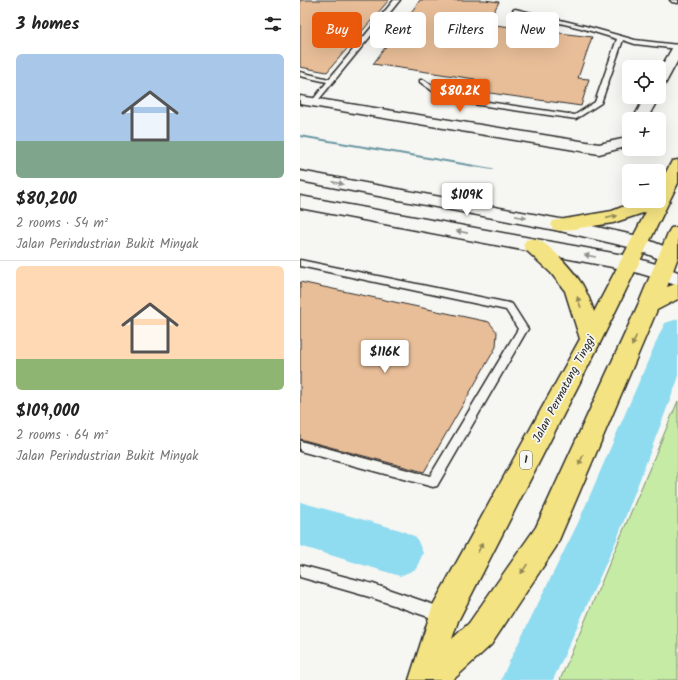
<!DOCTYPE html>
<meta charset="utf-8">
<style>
:root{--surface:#fff;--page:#f2f2f2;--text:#222;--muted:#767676;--line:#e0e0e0;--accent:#ea580c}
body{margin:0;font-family:Kalam,sans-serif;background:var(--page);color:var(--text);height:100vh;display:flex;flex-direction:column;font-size:15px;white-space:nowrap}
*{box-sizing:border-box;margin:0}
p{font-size:13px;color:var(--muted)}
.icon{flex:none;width:22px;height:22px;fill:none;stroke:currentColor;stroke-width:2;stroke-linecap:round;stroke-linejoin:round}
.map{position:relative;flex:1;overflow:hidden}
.details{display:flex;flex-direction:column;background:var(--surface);width:300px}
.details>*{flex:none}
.guide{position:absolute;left:12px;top:12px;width:306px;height:36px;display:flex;gap:8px}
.tools{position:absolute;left:322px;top:60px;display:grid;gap:8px}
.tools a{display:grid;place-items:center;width:44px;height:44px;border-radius:6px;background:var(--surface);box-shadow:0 4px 16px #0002;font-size:20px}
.price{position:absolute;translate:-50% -34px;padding:0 9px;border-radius:4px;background:#fff;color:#222;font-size:13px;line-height:26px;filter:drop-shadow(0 1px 2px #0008)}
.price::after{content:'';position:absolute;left:50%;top:24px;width:12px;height:9px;margin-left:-6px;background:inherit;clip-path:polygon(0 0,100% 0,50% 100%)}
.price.active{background:var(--accent);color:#fff}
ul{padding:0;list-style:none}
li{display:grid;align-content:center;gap:8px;height:212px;padding:0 16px}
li+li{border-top:1px solid var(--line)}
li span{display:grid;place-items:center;height:124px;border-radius:6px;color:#555}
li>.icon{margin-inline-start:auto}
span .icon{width:72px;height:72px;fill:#fffc;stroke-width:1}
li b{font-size:17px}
h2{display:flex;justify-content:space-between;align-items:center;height:48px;padding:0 16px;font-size:17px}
.chip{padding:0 14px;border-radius:6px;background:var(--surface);box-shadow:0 4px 16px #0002;font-size:14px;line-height:36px}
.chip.active{background:var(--accent);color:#fff}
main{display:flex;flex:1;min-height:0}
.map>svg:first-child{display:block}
.green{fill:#c6eba5;stroke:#788b68}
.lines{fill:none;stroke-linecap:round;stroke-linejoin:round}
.stream{fill:#6795a1;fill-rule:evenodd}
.river{fill:#8fdbf0;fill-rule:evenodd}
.building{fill:#e8be98;stroke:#2b2b2b}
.service-casing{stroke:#2b2b2b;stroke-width:3}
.minor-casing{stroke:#2b2b2b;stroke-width:3}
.secondary-casing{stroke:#2b2b2b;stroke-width:3}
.trunk-casing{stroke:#2b2b2b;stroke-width:3}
.service{fill:#f6f6f2;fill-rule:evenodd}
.minor{fill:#f6f6f2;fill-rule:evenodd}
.secondary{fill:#f6f6f2;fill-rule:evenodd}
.trunk{fill:#f4e382;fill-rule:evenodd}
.oneway{fill:#90908e}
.oneway2{fill:#908756}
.labels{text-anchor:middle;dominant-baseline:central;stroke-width:3.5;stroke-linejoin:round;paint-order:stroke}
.shield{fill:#f6f6f2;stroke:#686867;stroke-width:1}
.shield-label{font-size:11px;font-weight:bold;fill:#2b2b2b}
.street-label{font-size:12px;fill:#2b2b2b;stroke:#f6f6f2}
</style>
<main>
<section class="details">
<h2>3 homes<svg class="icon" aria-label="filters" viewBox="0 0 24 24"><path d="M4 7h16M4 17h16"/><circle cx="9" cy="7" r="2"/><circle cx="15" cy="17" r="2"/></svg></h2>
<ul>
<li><span style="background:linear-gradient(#a9c7e8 70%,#7fa58c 0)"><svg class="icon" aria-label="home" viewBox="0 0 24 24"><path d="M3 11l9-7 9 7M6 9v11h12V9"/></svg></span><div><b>$80,200</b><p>2 rooms · 54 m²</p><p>Jalan Perindustrian Bukit Minyak</p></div></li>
<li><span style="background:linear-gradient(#ffd9b3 75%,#8fb573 0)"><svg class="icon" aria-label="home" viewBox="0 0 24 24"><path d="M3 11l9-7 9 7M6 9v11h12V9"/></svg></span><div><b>$109,000</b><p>2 rooms · 64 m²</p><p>Jalan Perindustrian Bukit Minyak</p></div></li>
</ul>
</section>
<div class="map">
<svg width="378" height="680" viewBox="0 0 378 680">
<rect width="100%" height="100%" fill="#f6f6f2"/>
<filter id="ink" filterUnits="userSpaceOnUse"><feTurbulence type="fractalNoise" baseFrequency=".025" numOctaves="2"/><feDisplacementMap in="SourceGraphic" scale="8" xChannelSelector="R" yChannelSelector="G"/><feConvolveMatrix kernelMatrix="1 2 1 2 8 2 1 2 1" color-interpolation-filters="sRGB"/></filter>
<g filter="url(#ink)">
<path class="green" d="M378,401V680H260Z"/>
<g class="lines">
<path class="stream" d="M0,135L192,168L194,169L192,170L0,137Z"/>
<path class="river" d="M378,319V379L317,539L253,680H201L209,662L278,523L360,333L365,323Z
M0,502L100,530L116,537L123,553L116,569L100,576L0,546Z"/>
</g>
<path class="building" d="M0,0H89L27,72L0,67Z
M120,0H185L199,2L187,24L292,37L278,78L289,79L281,106L169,90L175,79L73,64Z
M0,282L189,322L197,332L196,347L124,472L0,439Z"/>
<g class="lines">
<defs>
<path id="service" d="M94,0H100L16,103H12V101L27,82L0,76V72L29,79Z
M215,9L285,26L335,40L378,45V49L335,44L323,40L301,103L276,119L145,100L120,82V80H124L147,96L275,115L295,102L317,39L281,28L213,12V10Z
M0,260L209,303L212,304L226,326L228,329L226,332L137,486L133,487L0,451V441L130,476L218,329L206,310L0,266Z
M0,565L73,584L143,608L148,610L150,615L148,620L143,622L73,598L0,577Z"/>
<path id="minor" d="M370,0H378V3L372,2Z
M378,44V60L364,86L359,87V71L374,45Z
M0,96L299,144L322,139L324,136L329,135V146L299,154L0,104Z
M345,97H359L347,119H333Z
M362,266L378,272V286L356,278L353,273L356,268Z"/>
<path id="secondary" d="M0,171L260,219L338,236L376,251L378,257L376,261L369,263L333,248L260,231L0,181Z
M0,196L329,256L369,268L372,273L369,278L362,280L328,270L0,208Z"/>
<path id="trunk" d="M378,160V183L302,339L158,621L152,639L169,623L236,527L338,305L368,233L371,228L378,227V257L367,287L378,283V299L357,310L256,547L191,645L153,680H109L133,605L280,339L265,291L251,273L226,250L223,245L226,240C231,239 234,238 238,240C251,245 274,272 282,284C287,293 291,302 294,312L346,212L313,223L260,231L253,229L251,225L253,221L312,211L337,201H359V185L372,161Z"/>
</defs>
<use href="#service" class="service-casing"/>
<use href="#minor" class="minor-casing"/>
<use href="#secondary" class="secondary-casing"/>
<use href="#trunk" class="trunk-casing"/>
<use href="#service" class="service"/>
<use href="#minor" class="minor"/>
<use href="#secondary" class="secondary"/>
<use href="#trunk" class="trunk"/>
</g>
<defs><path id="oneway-solid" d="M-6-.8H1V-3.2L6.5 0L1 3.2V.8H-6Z"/></defs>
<g class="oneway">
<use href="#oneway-solid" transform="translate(38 183) rotate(11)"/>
<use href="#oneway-solid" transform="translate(221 217) rotate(11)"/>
<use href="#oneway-solid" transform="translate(162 232) rotate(-169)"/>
<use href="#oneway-solid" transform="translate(290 256) rotate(-170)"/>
</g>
<g class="oneway2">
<use href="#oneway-solid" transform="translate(312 217) rotate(-13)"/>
<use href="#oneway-solid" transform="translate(279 302) rotate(-108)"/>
<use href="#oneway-solid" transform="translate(334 341) rotate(114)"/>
<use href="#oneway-solid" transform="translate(281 460) rotate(114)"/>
<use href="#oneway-solid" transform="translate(180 548) rotate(-63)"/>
<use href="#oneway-solid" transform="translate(224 569) rotate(124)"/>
</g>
</g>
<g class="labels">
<rect class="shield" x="220" y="451" width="12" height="18" rx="3"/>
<g class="shield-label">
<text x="226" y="460">1</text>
</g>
<g class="street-label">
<text transform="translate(264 389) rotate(-62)">Jalan Permatang Tinggi</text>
</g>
</g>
</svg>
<div class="tools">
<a><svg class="icon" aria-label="locate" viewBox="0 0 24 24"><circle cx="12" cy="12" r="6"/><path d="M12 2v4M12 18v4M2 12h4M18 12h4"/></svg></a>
<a>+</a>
<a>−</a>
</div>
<b class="price active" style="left:160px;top:113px">$80.2K</b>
<b class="price" style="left:167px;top:217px">$109K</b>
<b class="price" style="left:85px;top:374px">$116K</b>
<div class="guide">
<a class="chip active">Buy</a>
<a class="chip">Rent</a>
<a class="chip">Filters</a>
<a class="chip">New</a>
</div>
</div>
</main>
